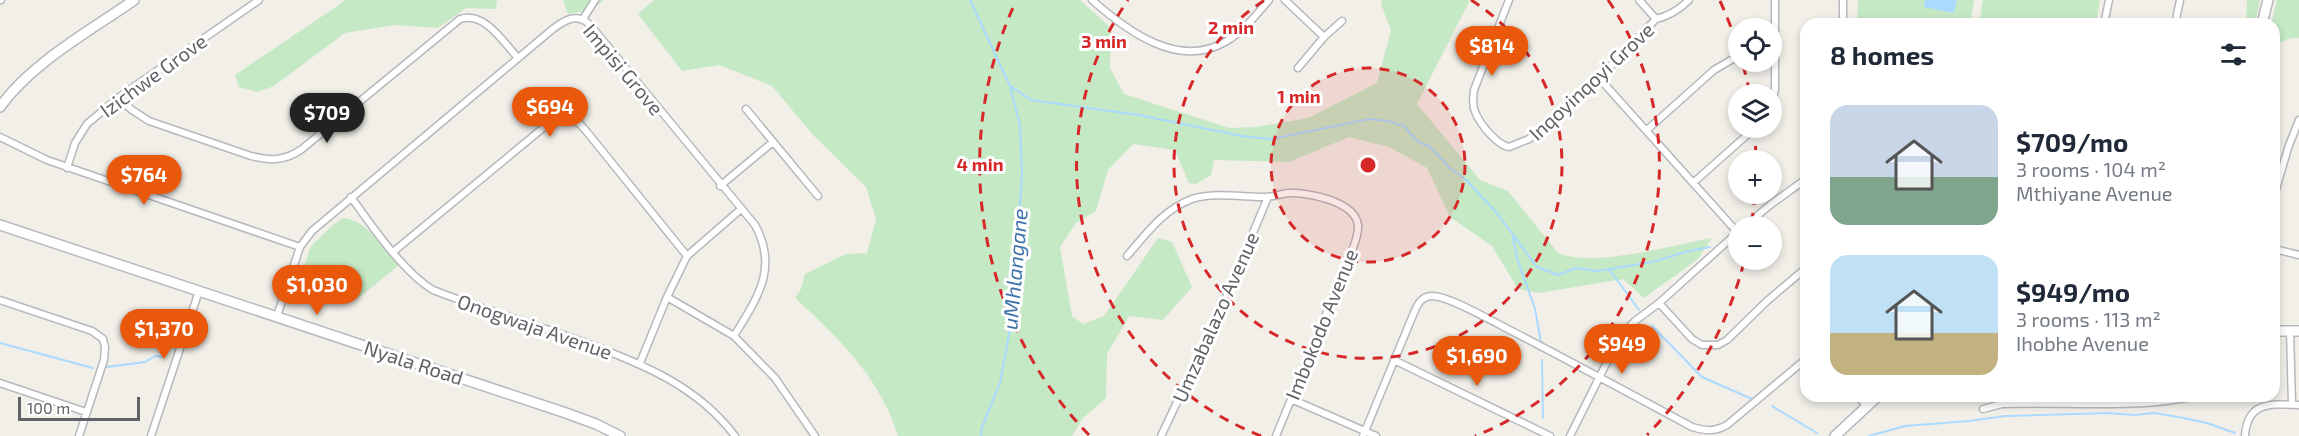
<!DOCTYPE html>
<meta charset="utf-8">
<style>
:root{--surface:#fff;--page:#f6f6f7;--text:#1f2937;--muted:#747a83;--accent:#ea580c}
body{margin:0;font-family:"Exo 2",sans-serif;background:var(--page);color:var(--text);height:100vh;display:flex;flex-direction:column;font-size:22px;white-space:nowrap}
*{box-sizing:border-box;margin:0}
p{font-size:20px;color:var(--muted)}
.icon{flex:none;width:33px;height:33px;fill:none;stroke:currentColor;stroke-width:2;stroke-linecap:round;stroke-linejoin:round}
.map{position:relative;flex:1;overflow:hidden}
.panel{position:absolute;left:1800px;top:18px;width:480px;height:384px;display:flex;flex-direction:column;background:var(--surface);border-radius:18px;box-shadow:0 3px 9px #0003}
.panel>*{flex:none}
.fabs{position:absolute;left:1728px;top:18px;display:grid;gap:12px}
.fabs a{display:grid;place-items:center;width:54px;height:54px;border-radius:50%;background:var(--surface);box-shadow:0 3px 9px #0003;font-size:30px}
.scale{position:absolute;left:18px;bottom:15px;width:122px;box-sizing:border-box;padding-left:6px;border:3px solid #5f6368;border-top:0;font-size:16px;line-height:21px;white-space:nowrap;color:#5f6368;-webkit-text-stroke:4px #fff;paint-order:stroke}
.price{position:absolute;translate:-50% -51px;padding:0 14px;border-radius:21px;background:var(--accent);color:#fff;font-size:20px;line-height:39px;filter:drop-shadow(0 2px 3px #0008)}
.price::after{content:'';position:absolute;left:50%;top:36px;width:18px;height:14px;margin-left:-9px;background:inherit;clip-path:polygon(0 0,100% 0,50% 100%)}
.price.selected{background:#222;color:#fff}
ul{padding:0;list-style:none}
li{display:flex;align-items:center;gap:18px;height:150px;padding:0 30px}
li span{display:grid;place-items:center;flex:none;width:168px;height:120px;border-radius:18px;color:#555}
li>.icon{margin-inline-start:auto}
span .icon{width:72px;height:72px;fill:#fffc;stroke-width:1}
li b{font-size:26px}
h2{display:flex;justify-content:space-between;align-items:center;height:72px;padding:0 30px;font-size:26px}
.map>svg:first-child{display:block}
.green{fill:#c5e8c5}
.water{fill:#aadaff}
.lines{fill:none;stroke-linecap:round;stroke-linejoin:round}
.stream{stroke:#aadaff;stroke-width:2}
.street-casing{stroke:#b5b8bc;stroke-width:9}
.secondary-casing{stroke:#b6babf;stroke-width:12}
.street{stroke:#fff;stroke-width:6}
.secondary{stroke:#fff;stroke-width:9}
.ring{fill:none;stroke:#d62828;stroke-width:3;stroke-dasharray:10 8}
.labels{text-anchor:middle;dominant-baseline:central;stroke-width:6;stroke-linejoin:round;paint-order:stroke}
.street-label{font-size:20px;fill:#5f6368;stroke:#fff}
.water-label{font-size:21px;font-style:italic;fill:#4174aa;stroke:#fff}
.centre{fill:#d62828;stroke:#fff;stroke-width:3}
.ring-label{font-size:18px;text-anchor:middle;font-weight:bold;fill:#d62828;stroke:#fff;stroke-width:6;stroke-linejoin:round;paint-order:stroke}
</style>
<div class="map">
<svg width="2299" height="436" viewBox="0 0 2299 436">
<rect width="100%" height="100%" fill="#f1efe8"/>
<path class="green" d="M346,0H497L496,9L466,8L438,28L395,25L345,33L274,86L257,92L239,87L235,75Z
M563,0H604L590,10L568,14Z
M654,0H1080L1111,28L1110,68L1124,94L1229,128L1257,127L1308,118L1377,83L1391,30L1381,4L1382,0H1470L1417,104L1480,180L1508,191L1558,253C1594,268 1673,245 1712,238L1698,259L1644,298L1623,279L1539,293L1518,289L1492,246L1450,217L1427,168L1389,147L1349,137L1289,162L1214,160L1211,175L1196,184L1189,183L1175,150L1133,144L1108,170L1096,211L1076,223L1060,247L1072,316L1083,324L1104,316L1158,238L1172,242L1192,287L1163,320L1129,316L1107,354L1106,398L1083,418L1072,436H898C881,379 838,337 795,298L801,289L805,274L846,254L867,253L876,219L866,187L814,136L772,86L719,65L682,71L638,14Z
M1858,0H1974L1970,24H1857Z
M1983,0H2100L2096,24H1979Z
M2247,0H2260L2255,24H2248L2246,21Z
M2277,0H2299V38H2291L2274,45V24H2271Z
M343,218C368,220 383,248 398,266L357,299L300,278L311,246L333,225Z"/>
<path class="water" d="M1925,0H1957L1954,13L1924,7Z"/>
<g class="lines">
<path class="stream" d="M970,0L1010,86L1020,125L1022,174L1012,318L1000,383L982,427L981,436
M1010,86L1031,100L1139,115L1242,136L1272,139L1369,119L1388,121L1404,126L1418,142L1429,146L1451,169L1466,180L1496,212L1537,267L1558,275L1576,268L1597,271L1652,262L1689,251L1710,247
M1513,237L1517,258L1535,309L1541,342
M1609,269L1639,310
M1652,326L1702,377L1752,399
M0,343L93,368
M1542,360L1543,418
M107,367L145,362L155,356L165,357
M1772,406L1817,433
M1869,436L1905,426L1969,421L2005,416L2108,413L2134,415L2154,413L2179,417L2207,423L2235,433"/>
<defs>
<path id="street" d="M0,0H1
M1092,0C1127,31 1178,69 1225,42C1243,32 1256,15 1269,0
M1285,0L1324,37
M1509,0L1474,90C1473,98 1472,106 1476,114C1481,125 1497,145 1509,147L1529,139L1599,78L1656,19C1669,16 1679,10 1689,0
M1639,0L1656,19
M583,19L595,0
M1843,24V0
M2104,24L2109,0
M2175,24L2180,0
M1298,68L1324,37L1342,21
M1599,78L1738,233
M118,98L132,110L149,121L251,156C270,161 285,161 302,149L460,19C485,11 503,42 518,58
M1772,104L1775,89V0
M746,109L818,196
M1647,130L1714,70L1738,56
M0,137L47,160L300,247
M67,168L75,143L87,124L118,98L259,0
M1694,182L1755,128
M720,186L773,142
M2274,196L2288,148L2299,120
M351,197C372,226 403,272 433,290C484,310 537,325 589,344C645,365 698,387 735,436
M1745,226L1770,205L1806,179
M2274,249L2299,255
M393,252L543,128L564,118L579,123L587,132L687,256
M1127,256C1146,234 1164,209 1192,199C1214,192 1242,197 1265,197C1273,197 1280,194 1288,193C1307,192 1355,201 1358,225C1359,236 1353,247 1350,256L1276,436
M667,297L734,336L775,378L815,436
M0,300L92,331L103,339L105,347L104,360L79,436
M1659,303L1692,339L1702,345H1718L1727,340L1767,301L1806,268
M277,316L300,247L312,231L548,33C561,22 577,10 591,26L755,225C779,269 757,298 734,336
M2290,331L2292,405
M1394,360L1550,436
M640,363L667,297L687,256L741,209
M0,383L86,412
M1857,396L1867,406
M1291,399L1376,436
M1983,409L2002,404C2066,401 2132,410 2195,396
M151,436L199,291
M1161,436L1218,316L1268,197
M1363,436L1413,315C1417,306 1420,297 1431,296C1445,294 1488,319 1502,326C1566,359 1629,393 1692,427C1706,431 1714,432 1727,425L1806,359
M1570,436L1620,336L1635,321L1659,303L1738,232
M2245,436C2247,401 2271,404 2299,405"/>
<path id="secondary" d="M2262,24L2268,0
M0,107C31,63 90,31 134,0
M0,225L563,412L596,424L620,436
M2274,331H2299
M1835,436L1878,396"/>
</defs>
<use href="#street" class="street-casing"/>
<use href="#secondary" class="secondary-casing"/>
<use href="#street" class="street"/>
<use href="#secondary" class="secondary"/>
</g>
<circle cx="1368" cy="165" r="97" fill="#d62828" fill-opacity=".12"/>
<g class="ring">
<circle cx="1368" cy="165" r="97"/>
<path d="M1471 0A194 194 0 1 1 1265 0"/>
<path d="M1261 436A291 291 0 0 1 1128 0M1608 0A291 291 0 0 1 1475 436"/>
<path d="M1755 195A388 388 0 0 1 1751 226M1744 262A388 388 0 0 1 1647 435M1089 435A388 388 0 0 1 1016 1M1720 1A388 388 0 0 1 1738 48M1743 65A388 388 0 0 1 1750 94M1754 128A388 388 0 0 1 1756 158"/>
</g>
<g class="labels">
<g class="street-label">
<text transform="translate(624 69) rotate(50)">Impisi Grove</text>
<text transform="translate(153 75) rotate(-36)">Izichwe Grove</text>
<text transform="translate(1591 81) rotate(-43)">Inqoyinqoyi Grove</text>
<text transform="translate(1215 317) rotate(-66)">Umzabalazo Avenue</text>
<text transform="translate(1321 324) rotate(-68)">Imbokodo Avenue</text>
<text transform="translate(535 326) rotate(19)">Onogwaja Avenue</text>
<text transform="translate(414 362) rotate(18)">Nyala Road</text>
</g>
<g class="water-label">
<text transform="translate(1014 269) rotate(-85)">uMhlangane</text>
</g>
</g>
<circle cx="1368" cy="165" r="9" class="centre"/>
<g class="ring-label">
<text x="1231" y="34">2 min</text>
<text x="1104" y="48">3 min</text>
<text x="1299" y="103">1 min</text>
<text x="980" y="171">4 min</text>
</g>
</svg>
<div class="fabs">
<a><svg class="icon" aria-label="locate" viewBox="0 0 24 24"><circle cx="12" cy="12" r="6"/><path d="M12 2v4M12 18v4M2 12h4M18 12h4"/></svg></a>
<a><svg class="icon" aria-label="layers" viewBox="0 0 24 24"><path d="M12 4l9 5-9 5-9-5zM3 14l9 5 9-5"/></svg></a>
<a>+</a>
<a>−</a>
</div>
<div class="scale">100 m</div>
<b class="price" style="left:1492px;top:77px">$814</b>
<b class="price" style="left:550px;top:138px">$694</b>
<b class="price selected" style="left:327px;top:144px">$709</b>
<b class="price" style="left:144px;top:206px">$764</b>
<b class="price" style="left:317px;top:316px">$1,030</b>
<b class="price" style="left:164px;top:360px">$1,370</b>
<b class="price" style="left:1622px;top:375px">$949</b>
<b class="price" style="left:1477px;top:387px">$1,690</b>
<section class="panel">
<h2>8 homes<svg class="icon" aria-label="filters" viewBox="0 0 24 24"><path d="M4 7h16M4 17h16"/><circle cx="9" cy="7" r="2"/><circle cx="15" cy="17" r="2"/></svg></h2>
<ul>
<li><span style="background:linear-gradient(#c9d6e8 60%,#7fa58c 0)"><svg class="icon" aria-label="home" viewBox="0 0 24 24"><path d="M3 11l9-7 9 7M6 9v11h12V9"/></svg></span><div><b>$709/mo</b><p>3 rooms · 104 m²</p><p>Mthiyane Avenue</p></div></li>
<li><span style="background:linear-gradient(#bfe0f5 65%,#c2b280 0)"><svg class="icon" aria-label="home" viewBox="0 0 24 24"><path d="M3 11l9-7 9 7M6 9v11h12V9"/></svg></span><div><b>$949/mo</b><p>3 rooms · 113 m²</p><p>Ihobhe Avenue</p></div></li>
</ul>
</section>
</div>
